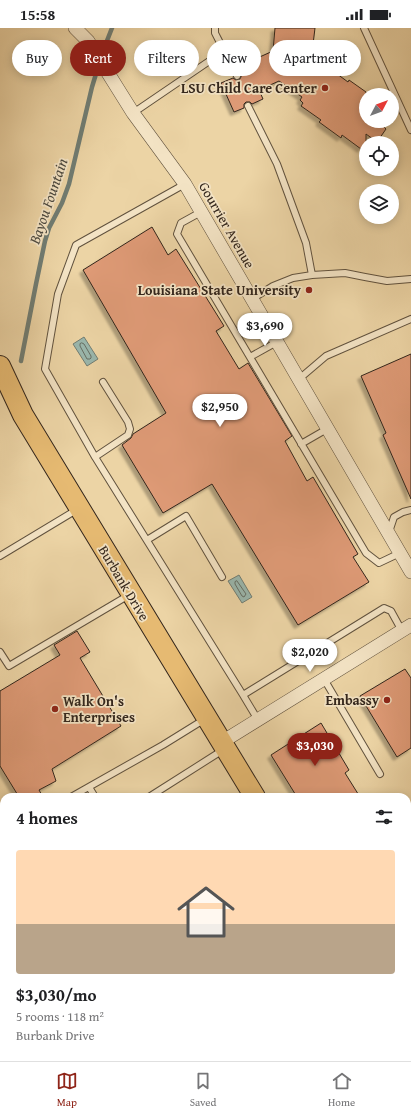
<!DOCTYPE html>
<meta charset="utf-8">
<style>
:root{--surface:#fff;--page:#f6f6f6;--text:#202124;--muted:#757577;--line:#e0e0e0;--accent:#8f2418}
body{margin:0;font-family:"Gentium Book Plus",serif;background:var(--page);color:var(--text);height:100vh;display:flex;flex-direction:column;font-size:15px;white-space:nowrap}
*{box-sizing:border-box;margin:0}
p{font-size:13px;color:var(--muted)}
.icon{flex:none;width:22px;height:22px;fill:none;stroke:currentColor;stroke-width:2;stroke-linecap:round;stroke-linejoin:round}
.map{position:relative;flex:1;overflow:hidden}
.drawer{position:absolute;left:0px;top:765px;width:411px;height:268px;display:flex;flex-direction:column;background:var(--surface);border-radius:12px 12px 0 0;box-shadow:0 2px 10px #0003}
.drawer>*{flex:none}
.hud{position:absolute;left:12px;top:12px;width:387px;height:36px;display:flex;gap:8px}
.needle{width:26px;rotate:49deg}
.controls{position:absolute;left:359px;top:60px;display:grid;gap:8px}
.controls a{display:grid;place-items:center;width:40px;height:40px;border-radius:50%;background:var(--surface);box-shadow:0 2px 10px #0003;font-size:20px}
.price{position:absolute;translate:-50% -34px;padding:0 9px;border-radius:14px;background:#fff;color:#222;font-size:13px;line-height:26px;filter:drop-shadow(0 1px 2px #0008)}
.price::after{content:'';position:absolute;left:50%;top:24px;width:12px;height:9px;margin-left:-6px;background:inherit;clip-path:polygon(0 0,100% 0,50% 100%)}
.price.selected{background:var(--accent);color:#fff}
ul{padding:0;list-style:none}
li{display:grid;align-content:center;gap:8px;height:212px;padding:0 16px}
li span{display:grid;place-items:center;height:124px;border-radius:4px;color:#555}
li>.icon{margin-inline-start:auto}
span .icon{width:72px;height:72px;fill:#fffc;stroke-width:1}
li b{font-size:17px}
h2{display:flex;justify-content:space-between;align-items:center;height:48px;padding:0 16px;font-size:17px}
.pill{padding:0 14px;border-radius:18px;background:var(--surface);box-shadow:0 2px 10px #0003;font-size:14px;line-height:36px}
.pill.selected{background:var(--accent);color:#fff}
.status{display:flex;justify-content:space-between;align-items:center;height:28px;padding:0 20px;background:var(--surface);direction:ltr}
.status svg{height:11px;fill:currentColor}
.dock{display:flex;justify-content:space-around;align-items:center;height:56px;border-top:1px solid var(--line);background:var(--surface);font-size:11px;color:var(--muted)}
.dock a{display:grid;justify-items:center;gap:2px}
.dock .selected{color:var(--accent)}
.map>svg:first-child{display:block}
.water{fill:#9ab7ad;stroke:#717d73}
.lines{fill:none;stroke-linecap:round;stroke-linejoin:round}
.shore{stroke:#666e64;stroke-width:1}
.stream{stroke:#717d73;stroke-width:4.5}
.building{fill:#de9a76;stroke:#33261c;filter:url(#shadow)}
.lane-casing{stroke:#61523e;stroke-width:8}
.street-casing{stroke:#61523e;stroke-width:14}
.primary-casing{stroke:#33261c;stroke-width:22}
.lane{stroke:#f3e3c4;stroke-width:6}
.street{stroke:#f3e3c4;stroke-width:13}
.primary{stroke:#e6ba72;stroke-width:20}
.poi-dot{fill:#8f2418;stroke:#f3e3c4;stroke-width:1.5}
.labels{text-anchor:middle;dominant-baseline:central;stroke-width:3.5;stroke-linejoin:round;paint-order:stroke}
.poi-label{font-size:14px;font-weight:bold;fill:#33261c;stroke:#f3e3c4;text-anchor:end}
.street-label{font-size:14px;fill:#33261c;stroke:#f3e3c4}
.water-label{font-size:15px;font-style:italic;fill:#4d4a40;stroke:#f3e3c4}
</style>
<div class="status"><b>15:58</b><svg viewBox="0 0 49 12"><path d="M0 12V9h3v3zM5 12V6h3v6zM10 12V3h3v9zM15 12V0h3v12zM26 1h20v11H26zM47 4h2v5h-2z"/></svg></div>
<div class="map">
<svg width="411" height="1033" viewBox="0 0 411 1033">
<defs>
<filter id="shadow"><feDropShadow dx="-3.5" dy="3.5" stdDeviation="1" flood-color="#0004"/></filter>
</defs>
<rect width="100%" height="100%" fill="#ecd4a5"/>
<filter id="stains"><feTurbulence type="fractalNoise" baseFrequency=".005" numOctaves="4"/><feColorMatrix values="0 0 0 0 .2 0 0 0 0 .09 0 0 0 0 .02 0 0 0 .5 -.17"/></filter>
<radialGradient id="worn" r=".72"><stop offset=".6" stop-color="#630" stop-opacity="0"/><stop offset="1" stop-color="#630" stop-opacity=".3"/></radialGradient>
<path class="water" d="M84,309L98,331L87,338L73,316Z
M239,547L252,569L242,575L228,553Z"/>
<g class="lines">
<path class="shore" d="M82,315L84,316L91,328V330L90,331H87L80,318V316Z
M237,553L246,566L244,569L242,568L235,556V554Z"/>
<path class="stream" d="M101,28L112,0
M21,333L36,256L45,213L49,200L62,175L69,156L92,59L99,36"/>
</g>
<path class="building" d="M275,0H315L311,33L326,43L329,40L348,54L349,52L366,64V93H389L384,99L386,101L377,114L366,106V115L361,121L342,107L341,110L319,94L321,92L301,78L303,75L300,72L302,69L279,53L259,62L263,71L252,76L250,74H246L244,76V80L234,84L221,55L233,50L236,52H239L241,49V46L247,43L244,36L273,23Z
M152,199L168,227L176,221L224,298L216,303L239,341L248,335L292,408L285,413L307,453L313,449L358,526L353,529L369,554L298,597L212,456L163,485L122,417L131,410L133,406L166,385L83,242Z
M411,326V471L383,407L386,405L361,348Z
M77,603L90,624L80,630L121,698L52,741L56,753L39,762L43,769H19L0,738V663L60,627L54,617Z
M405,641L411,650V720L397,729L360,668Z
M321,695L349,742L345,745L360,769H297L271,727Z"/>
<g class="lines">
<defs>
<path id="lane" d="M215,0V5L237,48
M364,0L411,102
M248,78L277,136L306,215L312,247
M133,85L224,23
M185,156L76,217L58,266L45,341L95,429L243,667L384,580L391,583L402,603
M201,184L181,195L177,206L366,525L379,535L400,525
M252,271L273,258L293,250L312,247L345,245L365,249L387,253L411,251
M250,329L277,314
M299,351L326,328L411,291
M301,416L327,401
M95,429L128,407L130,401L128,394L103,354
M389,504L394,489L403,484L411,482
M147,512L186,488L222,549
M0,528L78,481
M0,624L9,638L129,567
M324,651L380,746
M243,667L258,692
M89,759L95,769
M71,769L163,717L205,691
M149,769L223,722
M0,954L4,939
M407,954L411,953
M407,986H411
M248,1033V1029"/>
<path id="street" d="M75,0L88,13L133,85L185,156L411,544
M222,714L411,597"/>
<path id="primary" d="M0,338L23,387L255,769
M353,1033V1029"/>
</defs>
<use href="#lane" class="lane-casing"/>
<use href="#street" class="street-casing"/>
<use href="#primary" class="primary-casing"/>
<use href="#lane" class="lane"/>
<use href="#street" class="street"/>
<use href="#primary" class="primary"/>
</g>
<g class="poi-dot">
<circle cx="325" cy="60" r="4"/>
<circle cx="309" cy="262" r="4"/>
<circle cx="387" cy="672" r="4"/>
<circle cx="55" cy="681" r="4"/>
</g>
<g class="labels">
<g class="poi-label">
<text x="317" y="60">LSU Child Care Center</text>
<text x="301" y="262">Louisiana State University</text>
<text x="379" y="672">Embassy</text>
<text x="63" y="673" text-anchor="start">Walk On's<tspan x="63" dy="16">Enterprises</tspan></text>
</g>
<g class="street-label">
<text transform="translate(227 197) rotate(60)">Gourrier Avenue</text>
<text transform="translate(124 555) rotate(59)">Burbank Drive</text>
</g>
<g class="water-label">
<text transform="translate(48 173) rotate(-71)">Bayou Fountain</text>
</g>
</g>
<rect width="100%" height="100%" filter="url(#stains)"/>
<rect width="100%" height="100%" fill="url(#worn)"/>
</svg>
<div class="controls">
<a><svg class="needle" viewBox="-14 -14 28 28"><path d="M0-13l5 13h-10z" fill="#e53935"/><path d="M0 13l5-13h-10z" fill="#757577"/></svg></a>
<a><svg class="icon" aria-label="locate" viewBox="0 0 24 24"><circle cx="12" cy="12" r="6"/><path d="M12 2v4M12 18v4M2 12h4M18 12h4"/></svg></a>
<a><svg class="icon" aria-label="layers" viewBox="0 0 24 24"><path d="M12 4l9 5-9 5-9-5zM3 14l9 5 9-5"/></svg></a>
</div>
<b class="price" style="left:265px;top:319px">$3,690</b>
<b class="price" style="left:220px;top:400px">$2,950</b>
<b class="price" style="left:310px;top:645px">$2,020</b>
<b class="price selected" style="left:315px;top:739px">$3,030</b>
<div class="hud">
<a class="pill">Buy</a>
<a class="pill selected">Rent</a>
<a class="pill">Filters</a>
<a class="pill">New</a>
<a class="pill">Apartment</a>
</div>
<section class="drawer">
<h2>4 homes<svg class="icon" aria-label="filters" viewBox="0 0 24 24"><path d="M4 7h16M4 17h16"/><circle cx="9" cy="7" r="2"/><circle cx="15" cy="17" r="2"/></svg></h2>
<ul>
<li><span style="background:linear-gradient(#ffd9b3 60%,#b9a48a 0)"><svg class="icon" aria-label="home" viewBox="0 0 24 24"><path d="M3 11l9-7 9 7M6 9v11h12V9"/></svg></span><div><b>$3,030/mo</b><p>5 rooms · 118 m²</p><p>Burbank Drive</p></div></li>
</ul>
</section>
</div>
<nav class="dock">
<a class="selected"><svg class="icon" aria-label="map" viewBox="0 0 24 24"><path d="M3 6l6-2 6 2 6-2v14l-6 2-6-2-6 2zM9 4v14M15 6v14"/></svg>Map</a>
<a><svg class="icon" aria-label="saved" viewBox="0 0 24 24"><path d="M7 4h10v16l-5-4-5 4z"/></svg>Saved</a>
<a><svg class="icon" aria-label="home" viewBox="0 0 24 24"><path d="M3 11l9-7 9 7M6 9v11h12V9"/></svg>Home</a>
</nav>
